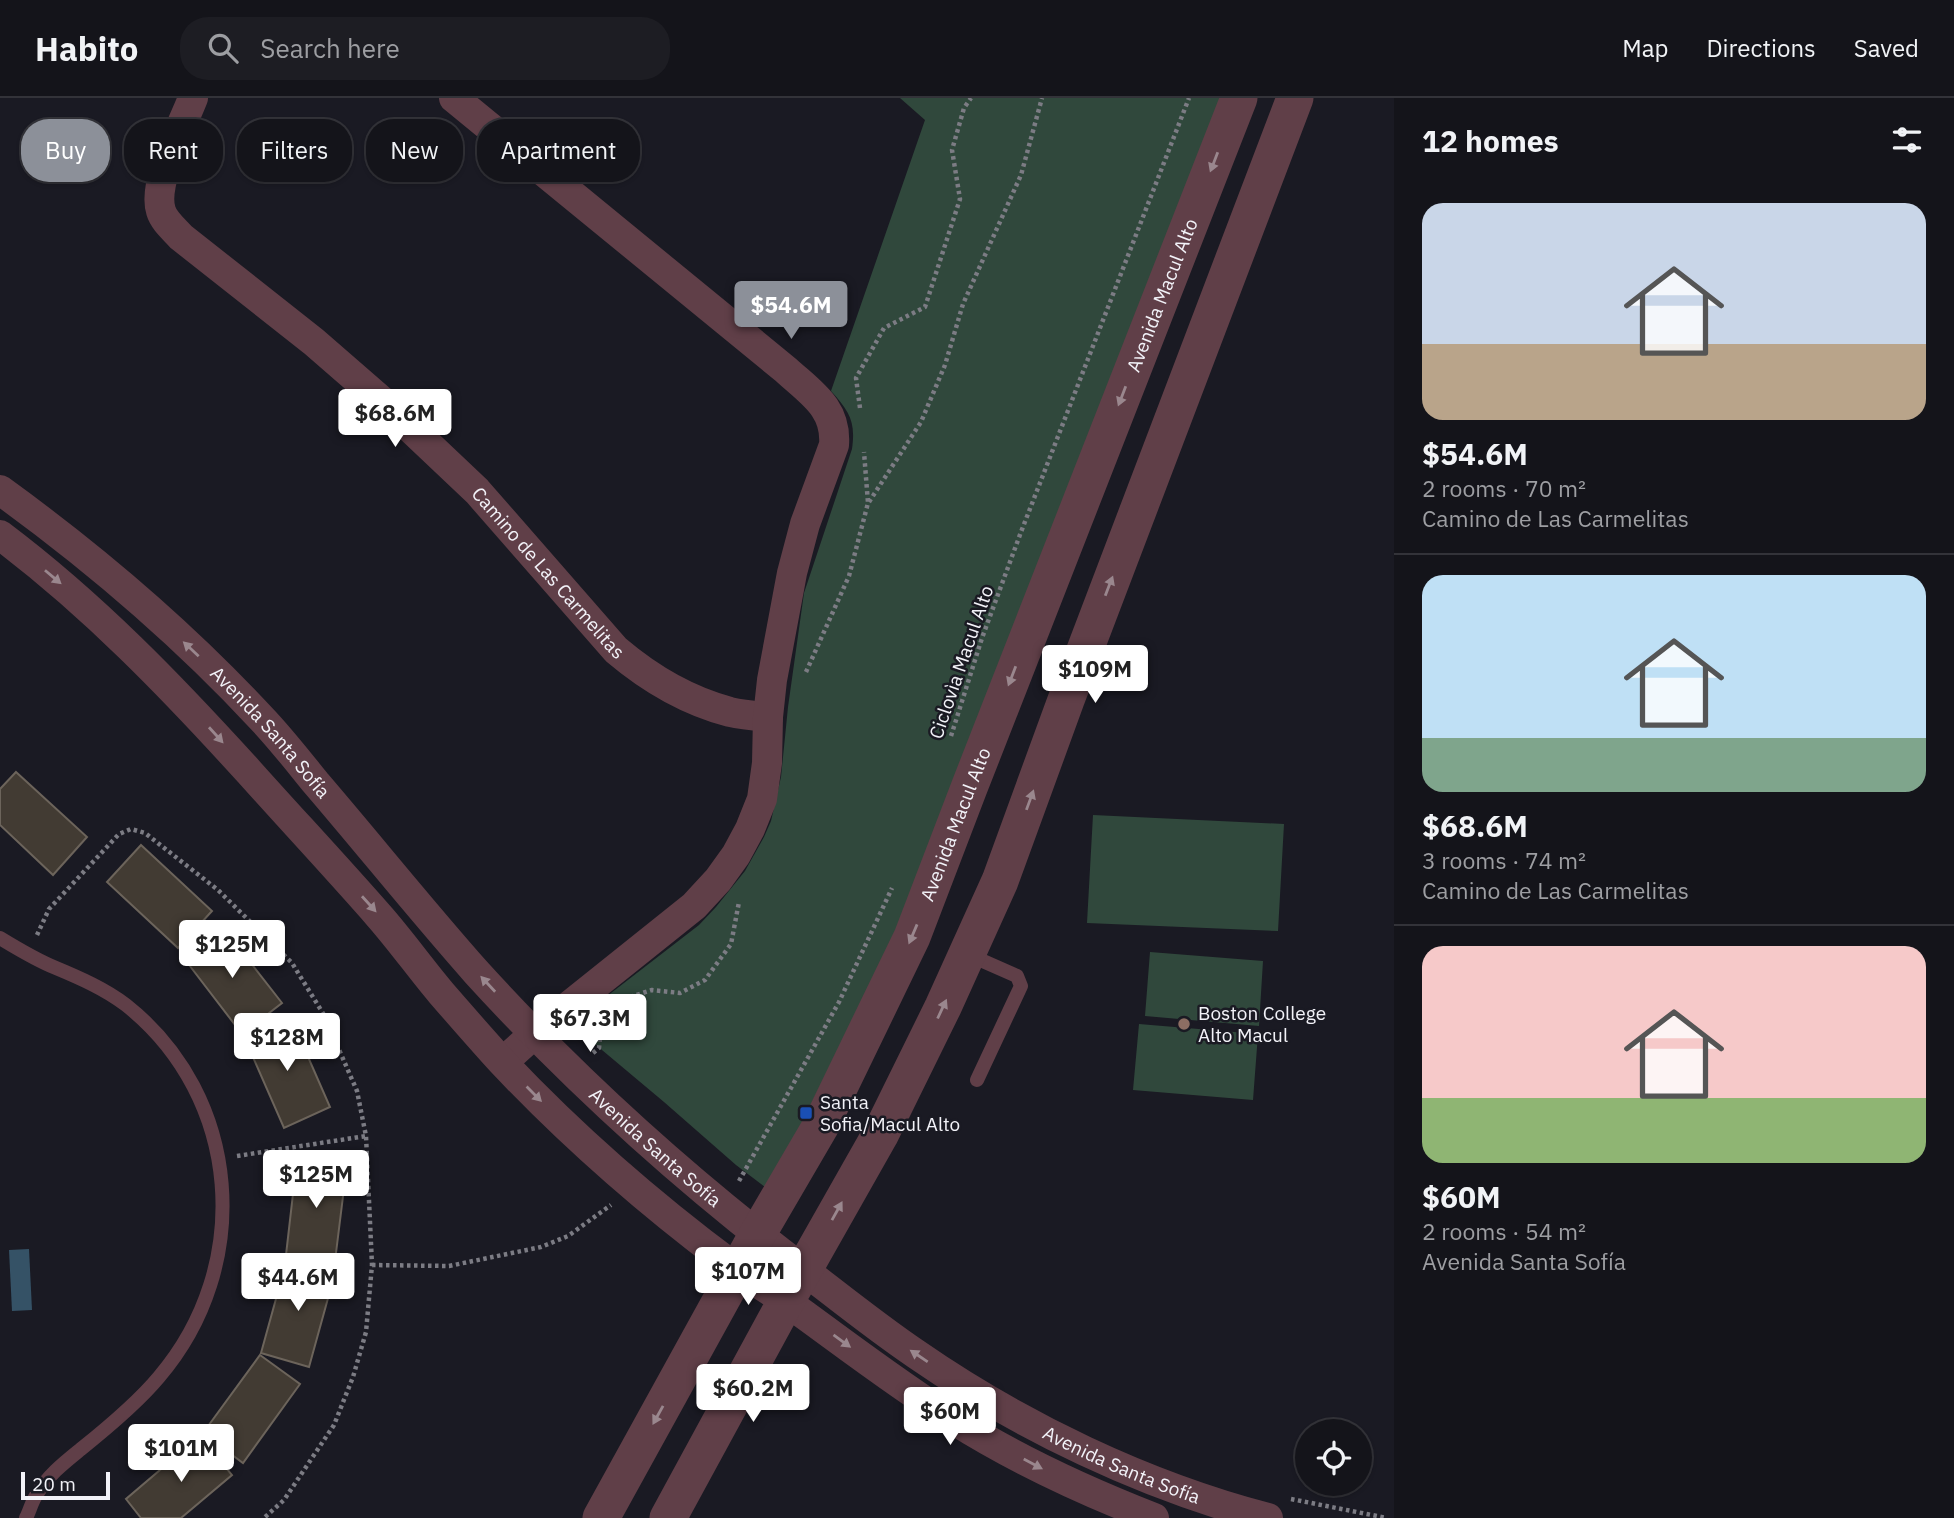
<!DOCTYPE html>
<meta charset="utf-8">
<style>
:root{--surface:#14141a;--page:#1d1d23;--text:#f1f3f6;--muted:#9d9ea2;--line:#333339;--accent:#8c9099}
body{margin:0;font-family:"IBM Plex Sans",sans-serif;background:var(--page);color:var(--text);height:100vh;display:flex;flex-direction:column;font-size:26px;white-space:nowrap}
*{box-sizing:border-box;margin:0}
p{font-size:23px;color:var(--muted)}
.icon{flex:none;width:38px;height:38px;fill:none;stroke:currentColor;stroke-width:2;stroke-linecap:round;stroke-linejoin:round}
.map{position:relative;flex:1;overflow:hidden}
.details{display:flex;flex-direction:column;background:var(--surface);width:560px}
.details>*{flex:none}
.top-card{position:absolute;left:21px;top:21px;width:665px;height:63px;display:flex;gap:14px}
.buttons{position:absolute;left:1295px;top:1321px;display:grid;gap:14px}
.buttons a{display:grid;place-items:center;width:77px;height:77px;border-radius:50%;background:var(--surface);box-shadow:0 2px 5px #0004,0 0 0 2px var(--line);font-size:35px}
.scale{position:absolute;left:21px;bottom:18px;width:89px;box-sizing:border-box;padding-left:7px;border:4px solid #f2f2f8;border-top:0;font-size:19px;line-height:24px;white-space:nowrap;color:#f2f2f8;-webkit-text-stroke:5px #1a1a23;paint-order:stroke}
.price{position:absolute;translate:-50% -60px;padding:0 16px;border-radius:7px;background:#fff;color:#222;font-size:23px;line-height:46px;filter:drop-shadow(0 2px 4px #0008)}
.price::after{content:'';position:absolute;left:50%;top:42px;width:21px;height:16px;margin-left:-10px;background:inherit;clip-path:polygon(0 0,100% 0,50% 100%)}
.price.on{background:var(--accent);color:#fff}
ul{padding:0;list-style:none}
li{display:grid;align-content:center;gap:14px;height:371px;padding:0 28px}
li+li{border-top:2px solid var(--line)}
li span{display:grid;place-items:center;height:217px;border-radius:21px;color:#555}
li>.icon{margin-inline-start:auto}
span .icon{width:126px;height:126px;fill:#fffc;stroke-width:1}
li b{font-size:30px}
h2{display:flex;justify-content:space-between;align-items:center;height:84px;padding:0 28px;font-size:30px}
.pill{padding:0 24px;border-radius:28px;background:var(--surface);box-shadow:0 2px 5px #0004,0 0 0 2px var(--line);font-size:24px;line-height:63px}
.pill.on{background:var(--accent);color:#fff}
header{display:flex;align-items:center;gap:42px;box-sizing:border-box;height:98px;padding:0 35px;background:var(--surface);border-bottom:2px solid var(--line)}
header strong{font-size:33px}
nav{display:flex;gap:38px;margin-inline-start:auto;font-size:24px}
.search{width:490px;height:63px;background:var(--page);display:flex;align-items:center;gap:18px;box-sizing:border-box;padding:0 24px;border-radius:28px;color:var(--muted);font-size:26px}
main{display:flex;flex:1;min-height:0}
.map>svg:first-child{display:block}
.green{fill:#30483c}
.water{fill:#355266}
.building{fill:#423b33;stroke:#6c645b;stroke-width:2}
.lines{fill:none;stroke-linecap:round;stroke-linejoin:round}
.path{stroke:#7c7c84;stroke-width:4.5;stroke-dasharray:3.5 3.5;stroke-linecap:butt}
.service{stroke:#603f48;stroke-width:14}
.minor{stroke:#603f48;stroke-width:30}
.tertiary{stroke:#603f48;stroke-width:37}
.oneway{fill:#9a878e}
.education-dot{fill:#8d6e63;stroke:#1a1a23;stroke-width:2.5}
.transit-dot{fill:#1a4fb4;stroke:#1a1a23;stroke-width:2.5}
.labels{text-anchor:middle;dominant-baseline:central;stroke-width:5;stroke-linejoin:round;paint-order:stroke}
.street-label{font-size:19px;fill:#f2f2f8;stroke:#1a1a23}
.poi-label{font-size:19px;fill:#f2f2f8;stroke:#1a1a23;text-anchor:start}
</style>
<header>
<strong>Habito</strong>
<div class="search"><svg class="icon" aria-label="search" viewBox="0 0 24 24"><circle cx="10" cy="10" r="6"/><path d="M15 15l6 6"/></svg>Search here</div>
<nav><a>Map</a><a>Directions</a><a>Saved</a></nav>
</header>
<main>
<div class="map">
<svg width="1394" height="1420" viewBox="0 0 1394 1420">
<rect width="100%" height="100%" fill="#1a1a23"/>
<path class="green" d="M900,0H1223L899,827L769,1092L736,1067L664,1004L571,926L699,827L716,809L745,773L764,739L771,723L781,679L788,609L804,495L852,351C856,323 849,313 831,293L925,22Z
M1093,717L1284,726L1278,833L1087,825Z
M1150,854L1263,863L1259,928L1145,918Z
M1139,926L1258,936L1253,1002L1133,992Z"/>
<path class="water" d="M29,1151L32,1212L12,1213L9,1152Z"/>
<path class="building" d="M16,674L87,739L53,777L0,727V691Z
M141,747L212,813L178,850L107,784Z
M222,828L282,905L242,936L183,859Z
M291,920L330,1009L284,1030L245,941Z
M297,1061L347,1066L335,1163L286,1157Z
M287,1161L335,1175L309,1269L261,1255Z
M260,1257L300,1286L243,1365L203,1335Z
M200,1338L232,1377L181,1420H141L126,1401Z"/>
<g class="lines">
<path class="path" d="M860,310L856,280L884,230L925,209L960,101L952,52L964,10L971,0
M869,404L921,324L945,267L963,206L1021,77L1042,0
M806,574L849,478L868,405L864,354
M951,638L982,540L1021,434L1189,0
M37,837L49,811L119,736L131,731L145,735L218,792L292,865L324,917L357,993L366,1038L372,1167L366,1234L353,1279L334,1327L284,1402L264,1420
M630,899L652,892L680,895L705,882L731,846L739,804
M593,955L599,950L602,922L605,919
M237,1058L366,1038
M739,1083L839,904L892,790
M372,1167L449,1168L541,1149L568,1138L611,1107
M1291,1401L1387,1420"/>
<path class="service" d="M0,840C18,851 36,862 56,870C80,880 105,891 126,907C242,999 254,1168 159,1279C139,1303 106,1331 81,1351C65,1364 48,1377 37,1396C32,1403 30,1412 26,1420
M967,856L1017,878L1021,888L977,982"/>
<g class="minor">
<path id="s1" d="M193,0C182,28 152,86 161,113C164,123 174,131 181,139L314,244L383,304L477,393L616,552C649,580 688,603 730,614C743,617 756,618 768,619"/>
<path d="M454,0L786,272C811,295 837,310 834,347L805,426L792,475L772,582L768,619L767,665L762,701L750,731L736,757L718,782L694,808L534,936L503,964"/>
<path id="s2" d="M0,392C94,460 183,536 262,621C281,641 298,663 316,685C370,748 422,813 477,875C580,988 687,1084 809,1176C844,1203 879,1231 916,1256C1020,1328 1145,1388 1268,1420"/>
<path d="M0,437C93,507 172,589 250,675C293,723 337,770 379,818C401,843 420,870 442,896C462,919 482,942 503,965C573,1039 651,1107 733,1168C752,1182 772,1193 791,1207C845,1246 898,1287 954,1322C1017,1362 1085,1393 1154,1420"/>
</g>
<g class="tertiary">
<path id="s3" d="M601,1420L757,1137L820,1029L912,839L969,690L1239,0"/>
<path d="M668,1420L786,1203L880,1037L943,909L1000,783L1066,602L1295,0"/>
</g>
</g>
<defs><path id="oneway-solid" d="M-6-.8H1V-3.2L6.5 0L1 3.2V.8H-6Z" transform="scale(1.75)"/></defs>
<g class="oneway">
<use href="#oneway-solid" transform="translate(1214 64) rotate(111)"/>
<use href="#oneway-solid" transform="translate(1122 298) rotate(111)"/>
<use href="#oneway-solid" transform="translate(53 479) rotate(40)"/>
<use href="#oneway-solid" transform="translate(1109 488) rotate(-69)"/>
<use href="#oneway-solid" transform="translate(191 551) rotate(-137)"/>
<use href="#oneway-solid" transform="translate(1012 578) rotate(111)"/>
<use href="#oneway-solid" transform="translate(216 637) rotate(48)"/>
<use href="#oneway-solid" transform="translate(1030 702) rotate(-70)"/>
<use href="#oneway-solid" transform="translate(369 806) rotate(48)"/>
<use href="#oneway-solid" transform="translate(913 836) rotate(113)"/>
<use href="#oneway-solid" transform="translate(488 886) rotate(-133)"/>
<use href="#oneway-solid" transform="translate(942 911) rotate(-65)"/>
<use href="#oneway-solid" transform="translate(534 996) rotate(45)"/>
<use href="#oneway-solid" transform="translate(837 1113) rotate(-61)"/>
<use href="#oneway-solid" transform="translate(842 1243) rotate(36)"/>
<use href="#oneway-solid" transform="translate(919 1258) rotate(-146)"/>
<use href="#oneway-solid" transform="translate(658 1317) rotate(119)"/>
<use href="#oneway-solid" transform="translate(1033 1366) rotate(28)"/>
</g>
<circle class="education-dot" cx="1184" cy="926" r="7"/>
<rect class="transit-dot" x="799" y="1008" width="14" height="14" rx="3.5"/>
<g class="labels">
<g class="street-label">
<text stroke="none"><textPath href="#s3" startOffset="1348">Avenida Macul Alto</textPath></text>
<text stroke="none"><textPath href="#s1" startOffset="651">Camino de Las Carmelitas</textPath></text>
<text transform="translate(961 564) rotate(-71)">Ciclovìa Macul Alto</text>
<text stroke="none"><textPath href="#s2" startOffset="364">Avenida Santa Sofía</textPath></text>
<text stroke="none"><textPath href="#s3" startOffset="780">Avenida Macul Alto</textPath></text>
<text stroke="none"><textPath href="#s2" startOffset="931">Avenida Santa Sofía</textPath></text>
<text stroke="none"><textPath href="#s2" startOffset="1498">Avenida Santa Sofía</textPath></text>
</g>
<g class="poi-label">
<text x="1198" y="915">Boston College<tspan x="1198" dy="22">Alto Macul</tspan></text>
<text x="820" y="1004">Santa<tspan x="820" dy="22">Sofia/Macul Alto</tspan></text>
</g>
</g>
</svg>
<div class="buttons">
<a><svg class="icon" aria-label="locate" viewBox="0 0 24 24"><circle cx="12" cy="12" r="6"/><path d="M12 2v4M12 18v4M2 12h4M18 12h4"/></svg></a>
</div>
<div class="scale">20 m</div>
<b class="price on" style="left:791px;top:243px">$54.6M</b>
<b class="price" style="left:395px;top:351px">$68.6M</b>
<b class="price" style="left:1095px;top:607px">$109M</b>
<b class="price" style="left:232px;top:882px">$125M</b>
<b class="price" style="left:590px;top:956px">$67.3M</b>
<b class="price" style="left:287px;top:975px">$128M</b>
<b class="price" style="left:316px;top:1112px">$125M</b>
<b class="price" style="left:748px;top:1209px">$107M</b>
<b class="price" style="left:298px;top:1215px">$44.6M</b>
<b class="price" style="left:753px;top:1326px">$60.2M</b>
<b class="price" style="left:950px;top:1349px">$60M</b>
<b class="price" style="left:181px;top:1386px">$101M</b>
<div class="top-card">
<a class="pill on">Buy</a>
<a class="pill">Rent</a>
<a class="pill">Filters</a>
<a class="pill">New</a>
<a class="pill">Apartment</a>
</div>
</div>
<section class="details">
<h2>12 homes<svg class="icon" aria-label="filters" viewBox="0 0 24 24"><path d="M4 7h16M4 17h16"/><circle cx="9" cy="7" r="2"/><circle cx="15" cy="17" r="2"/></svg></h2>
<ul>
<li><span style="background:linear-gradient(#c9d6e8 65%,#b9a48a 0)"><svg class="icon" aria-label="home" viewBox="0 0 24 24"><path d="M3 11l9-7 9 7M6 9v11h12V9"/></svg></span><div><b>$54.6M</b><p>2 rooms · 70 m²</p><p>Camino de Las Carmelitas</p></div></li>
<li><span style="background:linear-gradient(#bfe0f5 75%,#7fa58c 0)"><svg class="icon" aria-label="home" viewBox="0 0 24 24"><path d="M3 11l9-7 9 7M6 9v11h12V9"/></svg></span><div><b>$68.6M</b><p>3 rooms · 74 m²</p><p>Camino de Las Carmelitas</p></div></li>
<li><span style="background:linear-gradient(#f6c9c9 70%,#8fb573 0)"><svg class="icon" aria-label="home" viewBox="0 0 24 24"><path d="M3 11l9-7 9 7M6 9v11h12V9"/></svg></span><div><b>$60M</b><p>2 rooms · 54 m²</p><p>Avenida Santa Sofía</p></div></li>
</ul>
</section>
</main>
